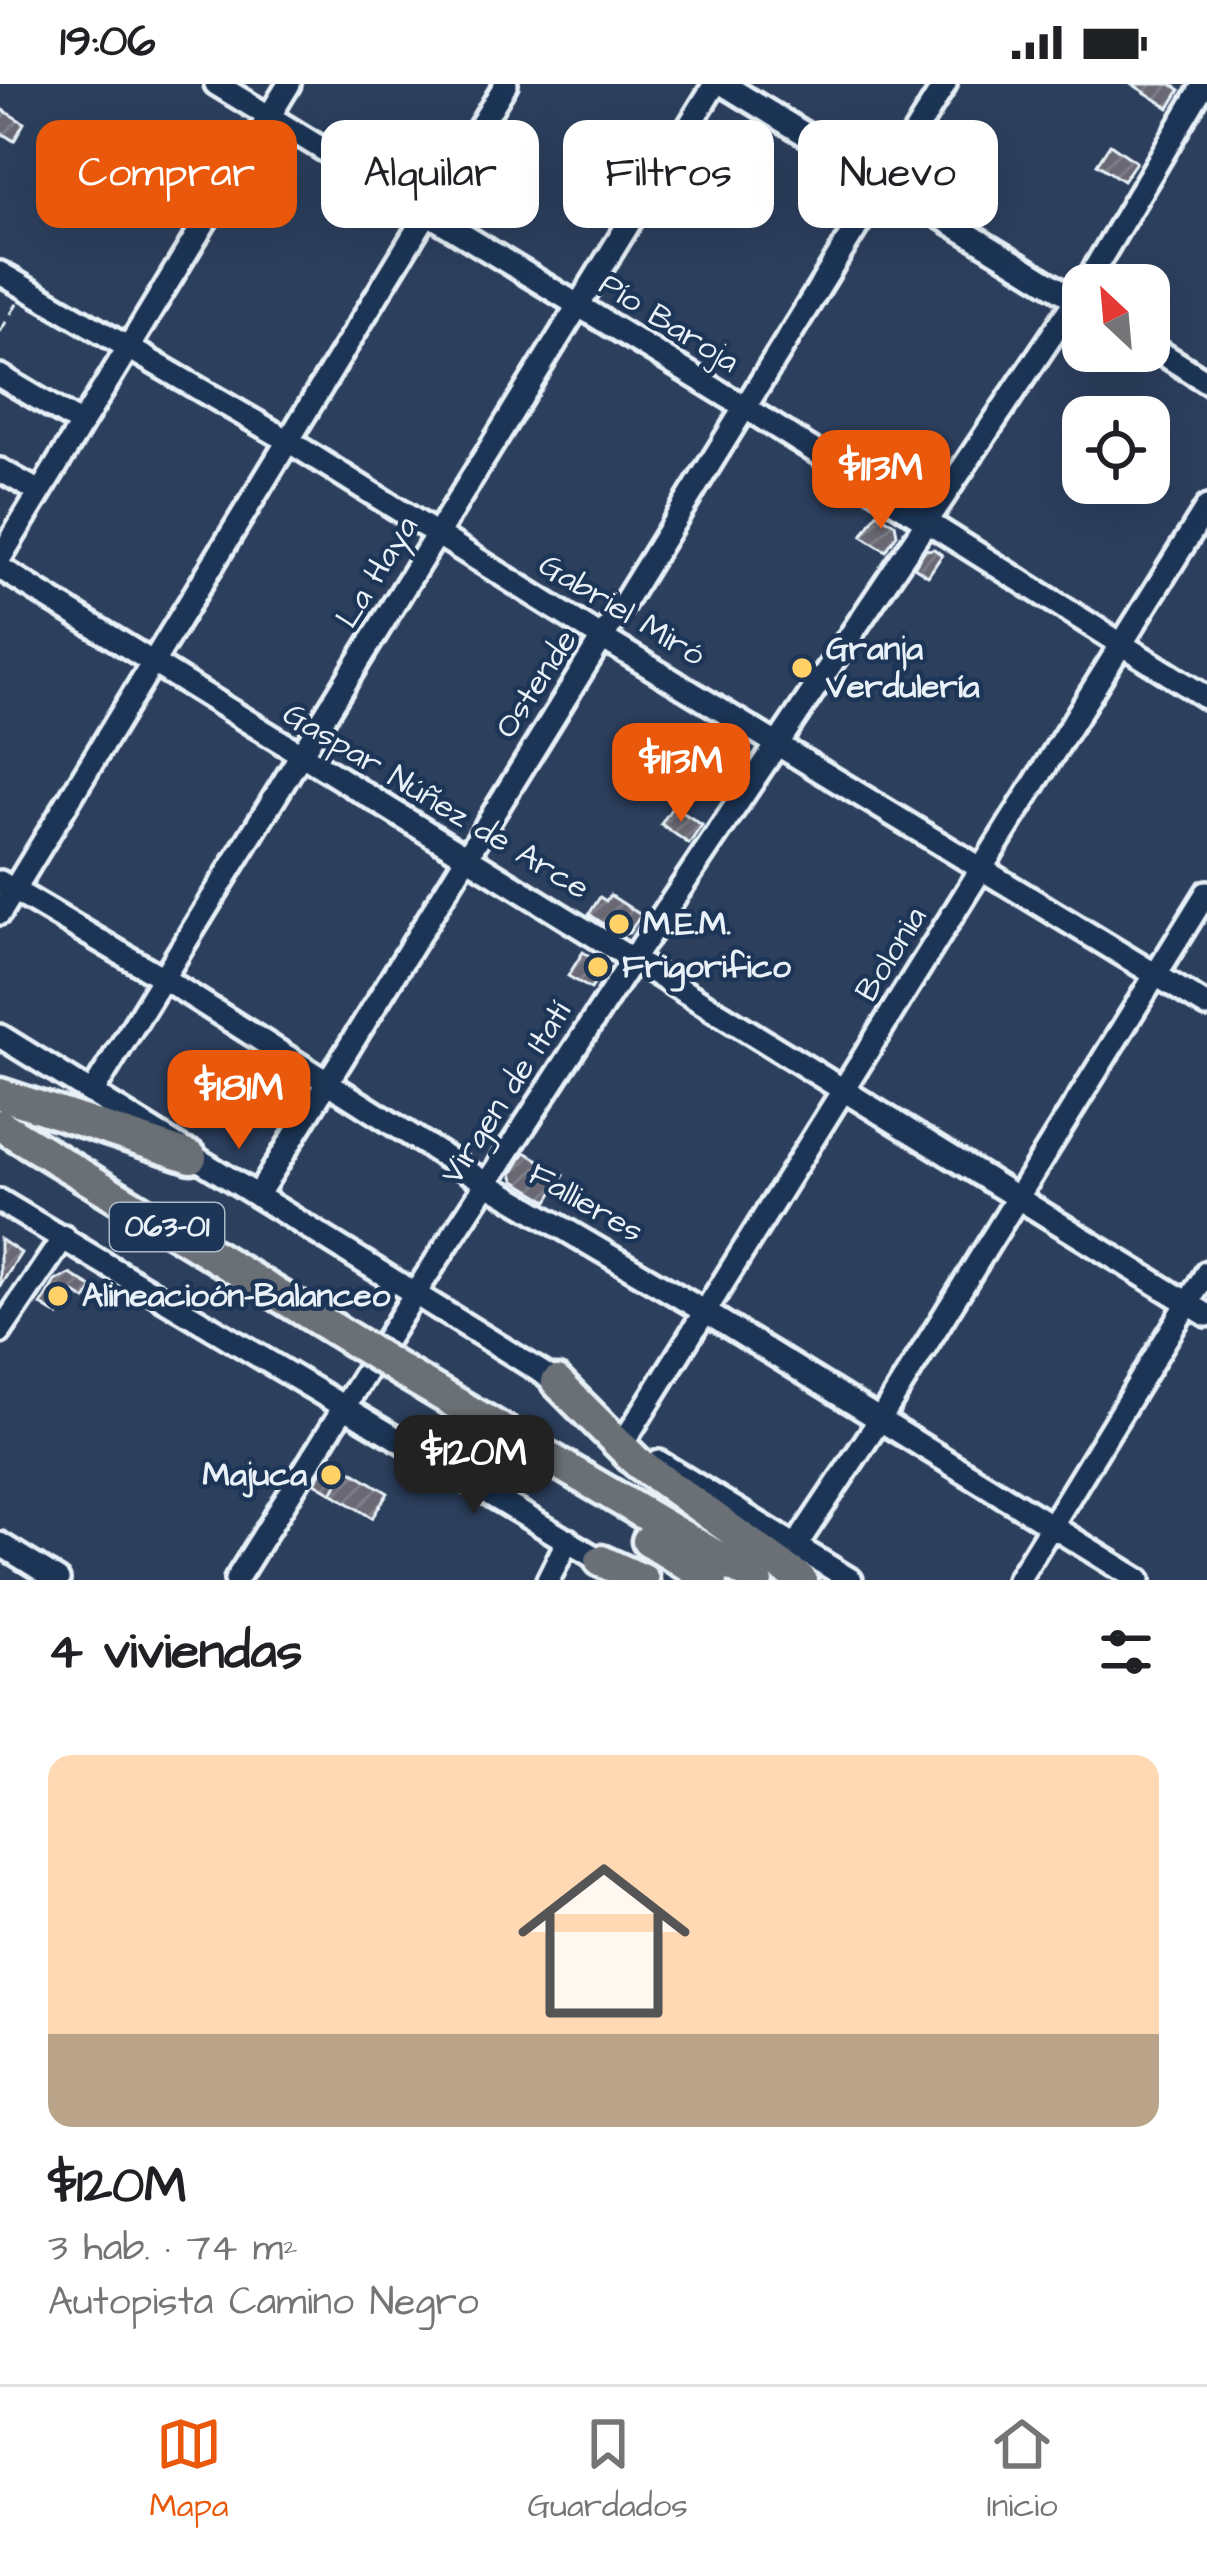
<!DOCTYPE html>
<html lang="es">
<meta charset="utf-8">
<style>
:root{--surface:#fff;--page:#f2f2f2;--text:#202124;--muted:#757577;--line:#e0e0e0;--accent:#ea580c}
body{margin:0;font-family:"Architects Daughter",sans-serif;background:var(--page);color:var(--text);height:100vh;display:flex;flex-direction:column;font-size:45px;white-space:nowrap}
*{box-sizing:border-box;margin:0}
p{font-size:39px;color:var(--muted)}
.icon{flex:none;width:66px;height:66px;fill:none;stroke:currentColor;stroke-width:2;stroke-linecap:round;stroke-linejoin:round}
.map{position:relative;height:1496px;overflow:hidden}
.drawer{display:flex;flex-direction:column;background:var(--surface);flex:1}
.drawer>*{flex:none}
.guide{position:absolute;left:36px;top:36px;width:1137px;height:108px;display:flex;gap:24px}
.needle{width:78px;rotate:334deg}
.tools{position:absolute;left:1062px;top:180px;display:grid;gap:24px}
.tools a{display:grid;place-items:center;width:108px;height:108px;border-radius:24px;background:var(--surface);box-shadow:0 12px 48px #0002;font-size:60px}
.price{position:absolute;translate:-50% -102px;padding:0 27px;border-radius:24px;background:var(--accent);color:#fff;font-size:39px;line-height:78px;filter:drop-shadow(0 3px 6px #0008)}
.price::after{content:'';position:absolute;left:50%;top:72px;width:36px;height:27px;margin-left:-18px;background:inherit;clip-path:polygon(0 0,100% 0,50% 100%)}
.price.current{background:#222;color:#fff}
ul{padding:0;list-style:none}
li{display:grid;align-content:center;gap:24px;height:636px;padding:0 48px}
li+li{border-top:3px solid var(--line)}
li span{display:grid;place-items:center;height:372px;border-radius:24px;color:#555}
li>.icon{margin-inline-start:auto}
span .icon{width:216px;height:216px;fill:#fffc;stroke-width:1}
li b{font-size:51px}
h2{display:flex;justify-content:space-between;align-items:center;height:144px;padding:0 48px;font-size:51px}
.pill{padding:0 42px;border-radius:24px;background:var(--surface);box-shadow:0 12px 48px #0002;font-size:42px;line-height:108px}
.pill.current{background:var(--accent);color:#fff}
.status{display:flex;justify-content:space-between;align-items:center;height:84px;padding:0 60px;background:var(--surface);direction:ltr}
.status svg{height:33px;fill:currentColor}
.menu{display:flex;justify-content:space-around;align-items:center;height:168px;border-top:3px solid var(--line);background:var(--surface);font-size:33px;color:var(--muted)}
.menu a{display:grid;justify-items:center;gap:6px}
.menu .current{color:var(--accent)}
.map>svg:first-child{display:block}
.building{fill:url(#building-hatch);stroke:#e8f1f8;stroke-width:3}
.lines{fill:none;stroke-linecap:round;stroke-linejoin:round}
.minor-casing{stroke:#e8f1f8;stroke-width:30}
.highway-casing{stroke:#e8f1f8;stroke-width:39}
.path{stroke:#e8f1f8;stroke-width:3;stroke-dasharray:12 9;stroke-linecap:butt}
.minor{stroke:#1d3557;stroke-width:21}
.highway{stroke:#6b7074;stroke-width:30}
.highway-bridge-casing{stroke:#e8f1f8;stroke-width:39;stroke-linecap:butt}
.highway-bridge{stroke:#6b7074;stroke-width:30}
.poi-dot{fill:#ffd166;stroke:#1d3557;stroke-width:4.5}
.labels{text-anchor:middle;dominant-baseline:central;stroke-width:9;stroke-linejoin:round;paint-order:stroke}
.shield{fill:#1d3557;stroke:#abb9c8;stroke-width:3}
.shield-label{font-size:30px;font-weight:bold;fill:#e8f1f8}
.street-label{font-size:33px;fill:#e8f1f8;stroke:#1d3557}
.poi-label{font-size:33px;font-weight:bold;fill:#e8f1f8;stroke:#1d3557;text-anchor:start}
</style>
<div class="status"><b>19:06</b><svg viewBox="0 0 49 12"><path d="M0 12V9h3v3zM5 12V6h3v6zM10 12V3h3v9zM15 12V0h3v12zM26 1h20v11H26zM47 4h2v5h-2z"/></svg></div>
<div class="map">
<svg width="1207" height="1496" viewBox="0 0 1207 1496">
<defs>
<pattern id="building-hatch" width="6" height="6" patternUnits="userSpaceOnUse" patternTransform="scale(3)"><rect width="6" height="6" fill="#696873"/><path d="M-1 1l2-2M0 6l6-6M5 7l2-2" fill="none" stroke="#7e7e88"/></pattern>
</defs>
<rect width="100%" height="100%" fill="#2c3f5d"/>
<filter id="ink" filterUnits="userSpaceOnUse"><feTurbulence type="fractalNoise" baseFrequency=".00833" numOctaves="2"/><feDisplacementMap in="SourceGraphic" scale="24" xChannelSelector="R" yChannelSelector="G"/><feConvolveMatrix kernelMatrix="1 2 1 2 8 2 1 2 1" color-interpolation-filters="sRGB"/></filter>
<g filter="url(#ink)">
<path class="building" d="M1132,0H1171L1180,6L1169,24Z
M1,25L24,39L14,57L0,48Z
M1110,60L1136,78L1123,97L1097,80Z
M877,429L895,440L897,450L886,467L862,452Z
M934,465L942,471L928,492L914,483L925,466Z
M673,722L702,741L689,760L661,740Z
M610,811L641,831L629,849L620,851L589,830L600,813L606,817Z
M583,868L599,878L602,888L591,905L568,892Z
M525,1068L564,1091L548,1117L515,1097L512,1090Z
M0,1155L21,1169L0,1202Z
M70,1190L93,1204L86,1216L73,1208L59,1232L41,1221L55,1197Z
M330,1373L347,1384L332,1409L315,1399Z
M347,1384L388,1409L372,1434L332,1409Z"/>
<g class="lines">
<defs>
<path id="minor" d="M216,0L746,324L1207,614
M723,0L1083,220
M0,189L287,356L604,555L1207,922
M1085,201L1204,0
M1149,261L1207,298
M0,292L81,340
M0,386L39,408
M0,474L289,0
M0,484L1207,1231
M0,798L163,894L486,1099L707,1229L1139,1496
M0,829L506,0
M0,952L565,1303
M92,1009L715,0
M257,1112L945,0
M0,1117L611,1483
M0,1248L64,1153
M628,1351L1207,423
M659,1378L851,1496
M0,1460L58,1496
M795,1463L879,1337L1207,808
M236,1496L416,1208L633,875L1083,205
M548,1496L568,1456
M1018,1496L1207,1188"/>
<path id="highway" d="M0,1010L191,1073
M0,1041L334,1245
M403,1288L757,1496
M557,1298L637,1378L801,1496
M648,1457L712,1496
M601,1477L643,1496"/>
</defs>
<use href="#minor" class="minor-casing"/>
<use href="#highway" class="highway-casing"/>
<path class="path" d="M0,248L18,218"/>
<use href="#minor" class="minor"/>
<use href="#highway" class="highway"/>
<defs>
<path id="highway-bridge" d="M334,1245L403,1288"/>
</defs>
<use href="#highway-bridge" class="highway-bridge-casing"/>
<use href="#highway-bridge" class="highway-bridge"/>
</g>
</g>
<g class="poi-dot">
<circle cx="802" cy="584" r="12"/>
<circle cx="619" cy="840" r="12"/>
<circle cx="598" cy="883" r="12"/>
<circle cx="58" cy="1212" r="12"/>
<circle cx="331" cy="1391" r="12"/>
</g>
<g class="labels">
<rect class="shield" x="110" y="1119" width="114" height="48" rx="9"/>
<g class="shield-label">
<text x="167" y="1143">063-01</text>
</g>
<g class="street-label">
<text transform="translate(669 239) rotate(32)">Pío Baroja</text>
<text transform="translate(377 488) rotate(-58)">La Haya</text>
<text transform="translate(622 526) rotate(31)">Gabriel Miró</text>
<text transform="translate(536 600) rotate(-57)">Ostende</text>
<text transform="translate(436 717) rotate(31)">Gaspar Núñez de Arce</text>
<text transform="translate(891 870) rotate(-58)">Bolonia</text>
<text transform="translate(506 1009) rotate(-57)">Virgen de Itatí</text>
<text transform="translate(586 1119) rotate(30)">Fallieres</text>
</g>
<g class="poi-label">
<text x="826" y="565">Granja<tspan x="826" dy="38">Verdulería</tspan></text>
<text x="643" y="840">M.E.M.</text>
<text x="622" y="883">Frigorifico</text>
<text x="82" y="1212">Alineacioón-Balanceo</text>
<text x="307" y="1391" text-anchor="end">Majuca</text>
</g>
</g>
</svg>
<div class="tools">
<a><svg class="needle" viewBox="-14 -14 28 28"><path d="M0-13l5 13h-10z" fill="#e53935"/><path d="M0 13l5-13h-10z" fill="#757577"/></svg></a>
<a><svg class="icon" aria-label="locate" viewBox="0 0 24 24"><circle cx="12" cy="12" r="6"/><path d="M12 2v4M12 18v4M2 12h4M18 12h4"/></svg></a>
</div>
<b class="price" style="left:881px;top:448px">$113M</b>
<b class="price" style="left:681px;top:741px">$113M</b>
<b class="price" style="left:239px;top:1068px">$181M</b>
<b class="price current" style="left:474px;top:1433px">$120M</b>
<div class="guide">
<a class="pill current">Comprar</a>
<a class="pill">Alquilar</a>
<a class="pill">Filtros</a>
<a class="pill">Nuevo</a>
</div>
</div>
<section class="drawer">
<h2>4 viviendas<svg class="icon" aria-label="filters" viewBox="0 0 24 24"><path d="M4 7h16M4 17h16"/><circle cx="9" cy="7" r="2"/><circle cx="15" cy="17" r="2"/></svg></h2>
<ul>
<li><span style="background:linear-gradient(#ffd9b3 75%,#b9a48a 0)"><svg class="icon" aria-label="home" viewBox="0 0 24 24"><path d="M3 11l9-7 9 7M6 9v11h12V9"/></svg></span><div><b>$120M</b><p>3 hab. · 74 m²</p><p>Autopista Camino Negro</p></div></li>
</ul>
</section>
<nav class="menu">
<a class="current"><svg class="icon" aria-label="map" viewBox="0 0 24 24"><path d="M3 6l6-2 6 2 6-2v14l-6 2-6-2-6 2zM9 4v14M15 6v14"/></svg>Mapa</a>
<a><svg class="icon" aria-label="saved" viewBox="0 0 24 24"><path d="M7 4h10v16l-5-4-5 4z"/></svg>Guardados</a>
<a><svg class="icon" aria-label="home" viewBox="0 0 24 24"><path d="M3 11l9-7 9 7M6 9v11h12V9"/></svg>Inicio</a>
</nav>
